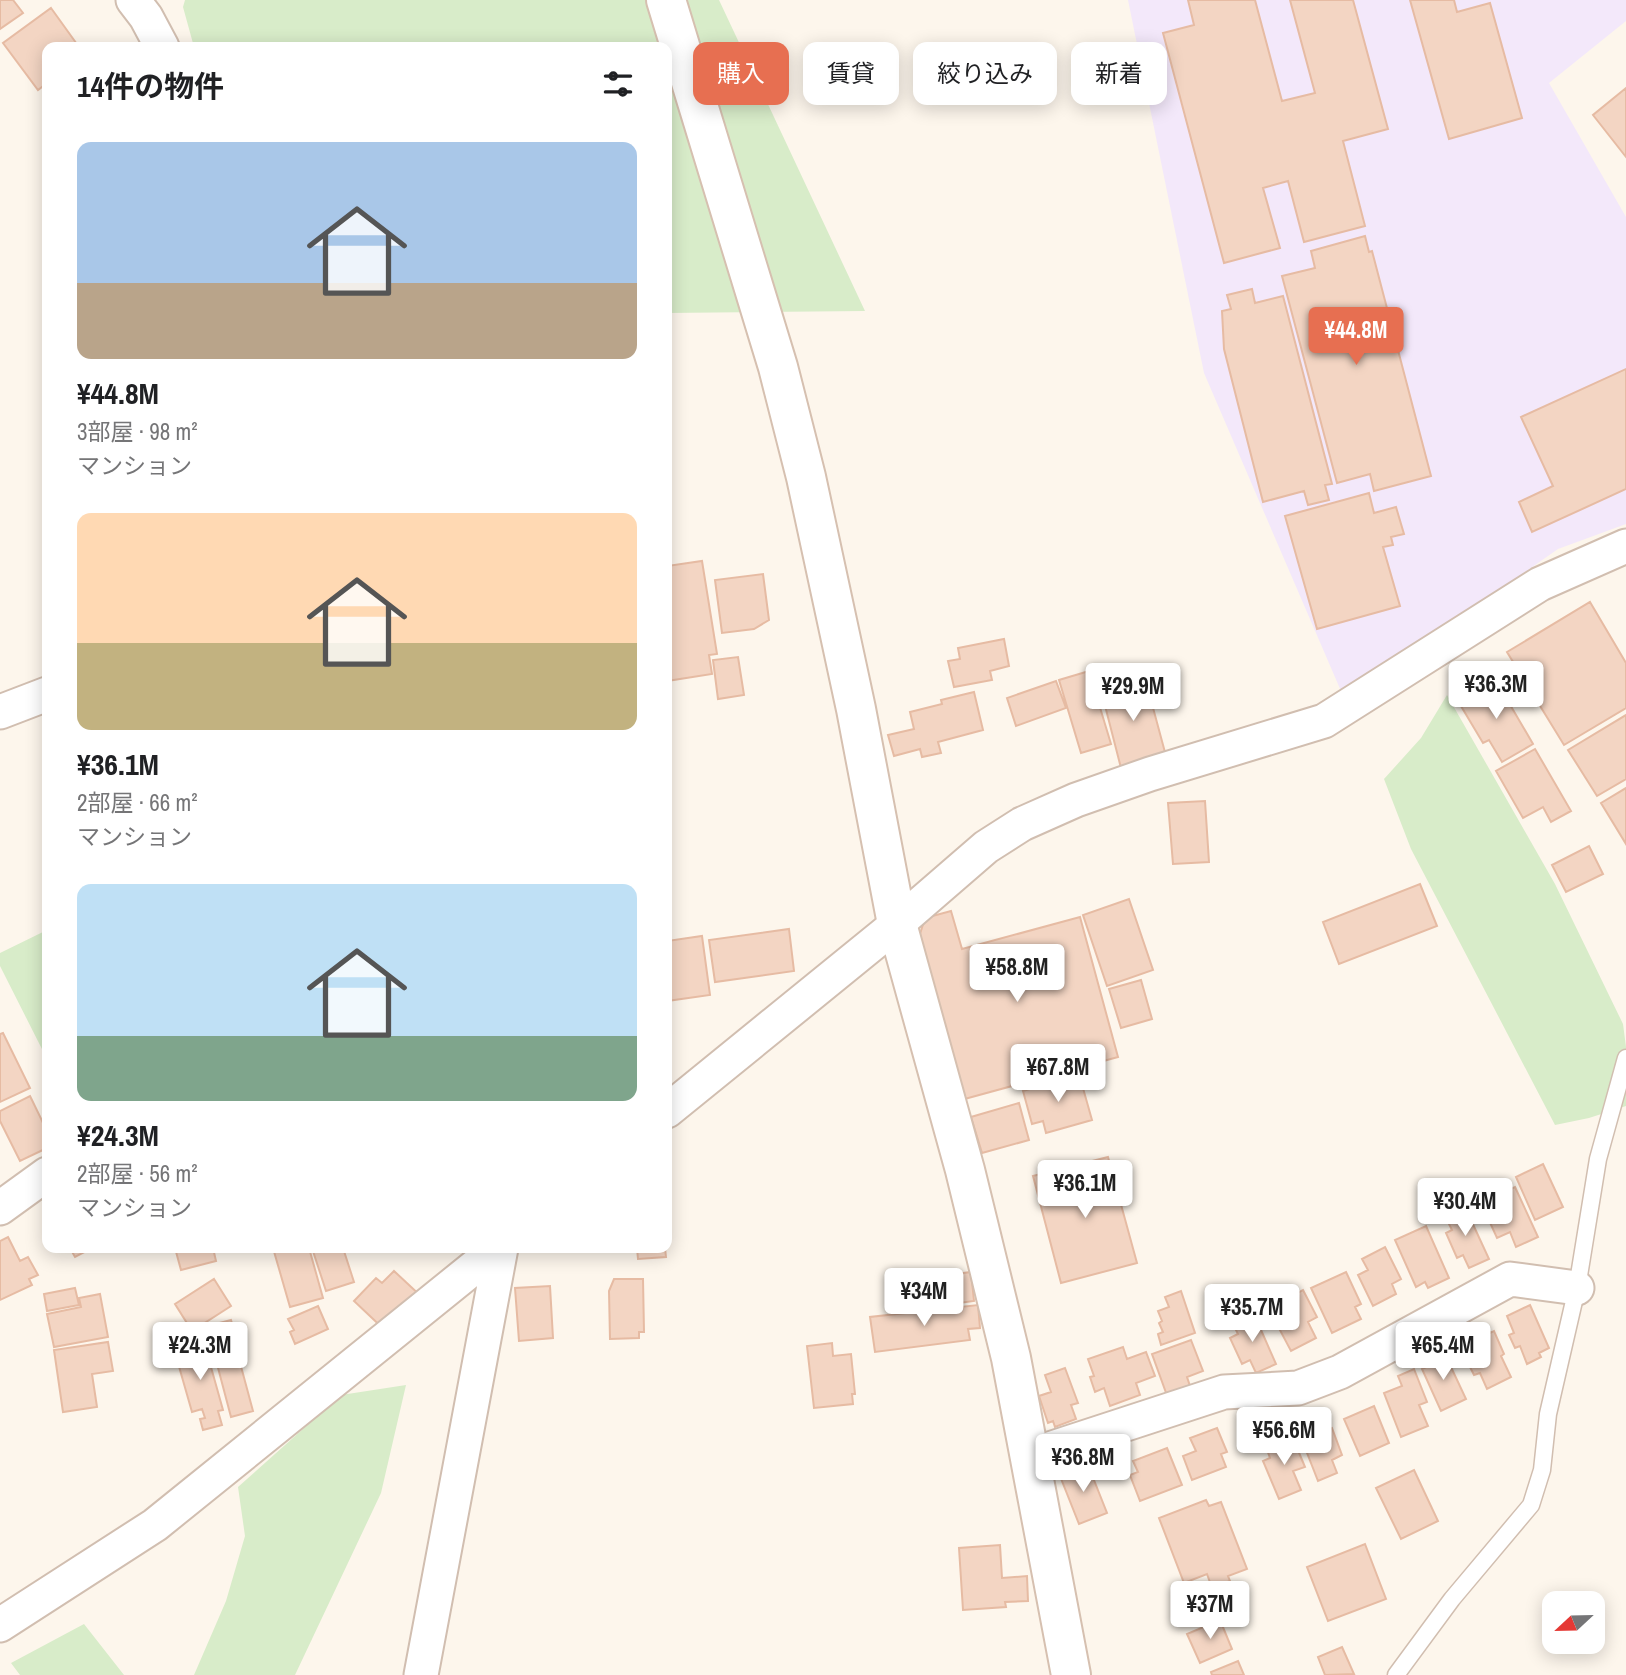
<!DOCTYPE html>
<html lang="ja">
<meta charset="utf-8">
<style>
:root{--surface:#fff;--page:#f6f6f6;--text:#202124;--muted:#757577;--accent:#e76f51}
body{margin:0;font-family:"Archivo Narrow","Noto Sans JP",sans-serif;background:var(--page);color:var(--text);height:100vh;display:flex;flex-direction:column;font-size:26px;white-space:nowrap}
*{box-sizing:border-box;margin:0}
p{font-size:23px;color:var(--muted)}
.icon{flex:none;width:38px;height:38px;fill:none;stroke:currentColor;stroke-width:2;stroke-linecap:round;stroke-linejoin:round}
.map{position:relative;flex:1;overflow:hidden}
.drawer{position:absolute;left:42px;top:42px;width:630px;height:1211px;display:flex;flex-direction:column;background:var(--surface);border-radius:14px;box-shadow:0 4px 18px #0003}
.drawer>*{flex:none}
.hud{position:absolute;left:693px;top:42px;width:665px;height:63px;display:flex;gap:14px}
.needle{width:46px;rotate:248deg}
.controls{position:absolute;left:1542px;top:1591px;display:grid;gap:14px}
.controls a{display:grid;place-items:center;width:63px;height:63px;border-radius:14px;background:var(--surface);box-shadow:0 4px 18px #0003;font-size:35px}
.price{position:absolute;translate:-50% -60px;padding:0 16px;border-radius:7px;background:#fff;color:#222;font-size:23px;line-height:46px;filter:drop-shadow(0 2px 4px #0008)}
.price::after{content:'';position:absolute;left:50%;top:42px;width:21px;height:16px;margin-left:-10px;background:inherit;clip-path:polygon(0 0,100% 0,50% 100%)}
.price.active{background:var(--accent);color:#fff}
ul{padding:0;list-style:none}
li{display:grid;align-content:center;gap:14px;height:371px;padding:0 35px}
li span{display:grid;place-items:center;height:217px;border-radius:14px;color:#555}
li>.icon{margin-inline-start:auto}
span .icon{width:126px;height:126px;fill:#fffc;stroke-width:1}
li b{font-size:30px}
h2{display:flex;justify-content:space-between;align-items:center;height:84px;padding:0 35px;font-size:30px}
.tag{padding:0 24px;border-radius:14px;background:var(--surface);box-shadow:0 4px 18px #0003;font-size:24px;line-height:63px}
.tag.active{background:var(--accent);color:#fff}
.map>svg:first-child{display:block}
.education{fill:#f3e8fa}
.green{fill:#d8ecc9}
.building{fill:#f3d5c3;stroke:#e6bba3;stroke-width:2}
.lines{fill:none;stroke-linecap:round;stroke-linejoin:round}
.lane-casing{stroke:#d1beb0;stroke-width:19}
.street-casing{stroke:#d1beb0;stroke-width:37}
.secondary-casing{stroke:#d6c0b0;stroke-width:42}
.lane{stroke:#fff;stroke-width:16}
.street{stroke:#fff;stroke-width:33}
.secondary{stroke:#fff;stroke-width:38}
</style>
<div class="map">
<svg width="1626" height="1675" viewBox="0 0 1626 1675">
<rect width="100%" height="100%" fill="#fdf6ec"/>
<path class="education" d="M1128,0H1626V21L1549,83L1626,217V524L1558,549L1344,698L1204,373Z"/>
<path class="green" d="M185,0H719L865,311L667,313V47H194L183,7Z
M1447,695L1555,884L1623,1024L1626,1047V1106L1589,1118L1555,1125L1411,849L1384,779L1421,738Z
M47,930V1059L0,966V953Z
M406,1385L381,1493L295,1675H194L226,1601L245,1536L238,1487L341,1395Z
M84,1624L124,1675H20L11,1663Z"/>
<path class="building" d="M0,0H13L23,13L0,29Z
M1188,0H1255L1282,101L1315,93L1290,0H1353L1388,129L1343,141L1365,226L1304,242L1288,181L1263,188L1280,248L1224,263L1163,33L1194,25Z
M1410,0H1454L1457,12L1490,3L1522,118L1449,139Z
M51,8L79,47H47V83L38,90L3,43Z
M1626,88V157L1593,115Z
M1365,236L1369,252L1372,251L1431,476L1374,491L1370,474L1337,483L1282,276L1315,268L1311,251Z
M1252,289L1255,303L1283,296L1332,484L1325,485L1329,500L1308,505L1304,491L1263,502L1224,349L1222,311L1231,309L1227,295Z
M1626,369V489L1532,532L1519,502L1553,486L1521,417Z
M1369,493L1374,513L1396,507L1404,534L1391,537L1393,545L1383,547L1400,606L1317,629L1285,516Z
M702,561L717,654L709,655L712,674L667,681V566Z
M763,574L769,620L754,629L722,633L715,580Z
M1590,602L1626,663V708L1564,745L1507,652Z
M1004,639L1009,666L990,671L992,680L954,687L948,661L960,659L958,648Z
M738,657L744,695L718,699L713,660Z
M1089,671L1111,744L1081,753L1059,680Z
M1145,678L1166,756L1121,768L1101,690Z
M1495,679L1533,744L1502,762L1489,740L1483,743L1458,701Z
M1056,681L1066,708L1016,726L1007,698Z
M974,692L983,730L938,742L941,753L922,757L920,749L894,756L888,735L914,729L910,712L942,704L941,700Z
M1626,715V779L1597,796L1568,750Z
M1535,749L1571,811L1551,822L1543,807L1523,818L1496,771Z
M1626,788V844L1601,803Z
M1205,801L1209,862L1173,864L1168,803Z
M1589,846L1603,874L1566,892L1552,865Z
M1420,884L1437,926L1339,964L1323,922Z
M1129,899L1153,970L1107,986L1083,915Z
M951,911L962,949L1080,917L1118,1057L961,1100L920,934L925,918Z
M789,929L794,971L715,982L709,940Z
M702,936L710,995L667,1001V941Z
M1141,980L1152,1019L1121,1028L1109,989Z
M3,1033L30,1088L0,1102V1034Z
M1079,1074L1092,1120L1046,1133L1043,1121L1032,1124L1023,1091Z
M30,1096L47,1131V1148L20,1161L0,1121V1111Z
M1019,1103L1029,1140L982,1153L971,1117Z
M1108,1157L1137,1263L1061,1283L1033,1176Z
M1543,1164L1563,1207L1535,1220L1516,1177Z
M1515,1187L1538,1237L1516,1247L1510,1232L1497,1238L1487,1216L1493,1213L1487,1200Z
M1465,1207L1489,1259L1469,1268L1463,1255L1457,1258L1446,1233L1452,1230L1445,1216Z
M1426,1226L1449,1278L1428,1288L1425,1282L1416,1287L1395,1240Z
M8,1237L20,1261L28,1257L38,1275L29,1279L32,1285L0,1300V1241Z
M1385,1247L1401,1279L1392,1284L1396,1294L1373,1306L1358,1275L1368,1270L1362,1259Z
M70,1248H92L75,1257Z
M175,1248H213L216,1261L181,1270Z
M273,1248H309L323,1298L290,1307Z
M312,1248H343L354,1282L326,1291Z
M637,1248H665L666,1257L638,1259Z
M394,1271L423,1298L389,1334L354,1301L376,1278L382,1283Z
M971,1272L974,1301L929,1307L926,1278Z
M1346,1272L1361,1304L1355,1307L1361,1319L1332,1333L1311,1288Z
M214,1279L231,1306L192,1331L175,1304Z
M614,1279H643L644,1332H639V1338L610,1339L609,1291Z
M550,1286L553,1338L519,1341L515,1288Z
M75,1288L79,1305L47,1311L44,1294Z
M1303,1290L1317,1317L1308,1322L1316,1338L1291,1351L1273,1317L1282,1312L1278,1303Z
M1181,1291L1195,1333L1161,1345L1158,1334L1163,1332L1159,1323L1162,1321L1158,1311L1169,1307L1165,1297Z
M100,1294L108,1337L54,1347L47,1314L81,1307L79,1298Z
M978,1305L980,1328L968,1329L970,1340L875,1352L870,1317Z
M1530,1305L1549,1348L1539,1353L1541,1357L1527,1364L1520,1346L1515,1348L1509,1335L1514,1333L1507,1316Z
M318,1306L328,1329L295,1344L290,1332L294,1330L288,1319Z
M1254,1314L1276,1364L1256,1373L1250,1360L1242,1364L1230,1338L1238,1334L1233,1324Z
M231,1320L239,1349L216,1356L208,1326Z
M1486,1325L1490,1333L1494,1331L1504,1354L1501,1356L1511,1377L1487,1389L1480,1373L1474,1375L1463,1353L1468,1351L1462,1337Z
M202,1335L223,1410L218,1411L222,1425L203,1430L200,1419L205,1418L202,1409L192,1412L176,1356L192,1338Z
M1191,1340L1203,1371L1187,1377L1192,1392L1169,1401L1152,1354Z
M108,1342L113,1371L92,1374L97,1407L63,1412L54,1350Z
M832,1343L833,1356L851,1354L855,1394H852L853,1404L814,1408L807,1346Z
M1123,1347L1127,1359L1146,1352L1155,1376L1136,1383L1140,1395L1110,1406L1104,1388L1095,1392L1090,1377L1094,1376L1088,1359Z
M1443,1350L1466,1399L1441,1411L1422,1369L1431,1365L1428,1357Z
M239,1359L253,1411L231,1417L217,1364Z
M1065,1368L1078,1403L1071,1405L1076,1419L1055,1427L1053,1421L1048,1423L1039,1396L1051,1392L1045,1375Z
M1414,1369L1427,1402L1419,1405L1428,1426L1401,1437L1384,1393L1402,1386L1398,1376Z
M1374,1406L1389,1443L1360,1456L1344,1419Z
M1217,1428L1227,1452L1221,1454L1226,1467L1192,1480L1183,1456L1196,1451L1190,1438Z
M1332,1428L1342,1455L1332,1460L1337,1473L1318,1481L1302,1440Z
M1292,1436L1305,1467L1293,1471L1301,1490L1279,1499L1263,1461L1270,1458L1266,1447Z
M1167,1448L1182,1485L1140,1501L1130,1475L1138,1472L1133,1461Z
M1088,1465L1107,1513L1079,1524L1060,1476Z
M1414,1470L1438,1521L1401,1539L1376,1488Z
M1206,1500L1209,1506L1221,1502L1247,1569L1228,1576L1230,1581L1212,1588L1207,1574L1184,1583L1159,1518Z
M1365,1544L1386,1599L1328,1621L1307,1567Z
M1000,1545L1002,1578L1027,1576L1028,1601L1005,1602L1006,1607L963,1610L959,1548Z
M1220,1620L1232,1649L1200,1663L1187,1634Z
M1342,1647L1354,1674L1325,1675L1318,1657Z
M1238,1661L1244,1675H1212L1211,1672Z"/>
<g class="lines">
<defs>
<path id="lane" d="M1396,1675L1452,1599L1531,1505L1542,1470L1548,1414L1577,1288L1598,1159L1626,1058"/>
<path id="street" d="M133,0L146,17L162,47
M0,712L47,694
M667,1111L897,924L986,847L1022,824L1076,800L1150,774L1324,721L1540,584L1626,546
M0,1208L47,1174
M1028,1456L1224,1392L1298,1388L1340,1372L1510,1279L1577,1288
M0,1625L155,1525L498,1248
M421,1675L501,1248"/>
<path id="secondary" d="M666,0L778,367L806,477L856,709L897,924L965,1170L1011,1358L1071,1675"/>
</defs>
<use href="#lane" class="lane-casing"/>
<use href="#street" class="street-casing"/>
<use href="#secondary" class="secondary-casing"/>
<use href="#lane" class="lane"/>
<use href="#street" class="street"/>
<use href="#secondary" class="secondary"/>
</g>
</svg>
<div class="controls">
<a><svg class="needle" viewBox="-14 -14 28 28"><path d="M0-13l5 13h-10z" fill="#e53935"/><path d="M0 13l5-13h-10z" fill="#757577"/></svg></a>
</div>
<b class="price active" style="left:1356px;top:367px">¥44.8M</b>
<b class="price" style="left:1496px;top:721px">¥36.3M</b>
<b class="price" style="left:1133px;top:723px">¥29.9M</b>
<b class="price" style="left:1017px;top:1004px">¥58.8M</b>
<b class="price" style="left:1058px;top:1104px">¥67.8M</b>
<b class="price" style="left:1085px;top:1220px">¥36.1M</b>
<b class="price" style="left:1465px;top:1238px">¥30.4M</b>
<b class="price" style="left:924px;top:1328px">¥34M</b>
<b class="price" style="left:1252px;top:1344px">¥35.7M</b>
<b class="price" style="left:200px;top:1382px">¥24.3M</b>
<b class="price" style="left:1443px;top:1382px">¥65.4M</b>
<b class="price" style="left:1284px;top:1467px">¥56.6M</b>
<b class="price" style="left:1083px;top:1494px">¥36.8M</b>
<b class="price" style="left:1210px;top:1641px">¥37M</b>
<div class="hud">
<a class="tag active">購入</a>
<a class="tag">賃貸</a>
<a class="tag">絞り込み</a>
<a class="tag">新着</a>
</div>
<section class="drawer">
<h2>14件の物件<svg class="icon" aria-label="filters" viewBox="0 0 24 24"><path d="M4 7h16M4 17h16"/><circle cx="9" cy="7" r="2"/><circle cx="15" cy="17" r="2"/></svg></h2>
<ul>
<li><span style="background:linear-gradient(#a9c7e8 65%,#b9a48a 0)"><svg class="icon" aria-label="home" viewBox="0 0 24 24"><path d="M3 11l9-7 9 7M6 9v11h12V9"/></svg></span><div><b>¥44.8M</b><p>3部屋 · 98 m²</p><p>マンション</p></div></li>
<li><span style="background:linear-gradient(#ffd9b3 60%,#c2b280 0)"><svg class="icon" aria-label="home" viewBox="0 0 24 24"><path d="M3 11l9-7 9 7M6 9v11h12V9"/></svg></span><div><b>¥36.1M</b><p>2部屋 · 66 m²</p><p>マンション</p></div></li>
<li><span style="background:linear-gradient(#bfe0f5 70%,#7fa58c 0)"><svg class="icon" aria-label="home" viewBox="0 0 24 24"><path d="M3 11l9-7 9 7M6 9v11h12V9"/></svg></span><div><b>¥24.3M</b><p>2部屋 · 56 m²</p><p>マンション</p></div></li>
</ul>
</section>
</div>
